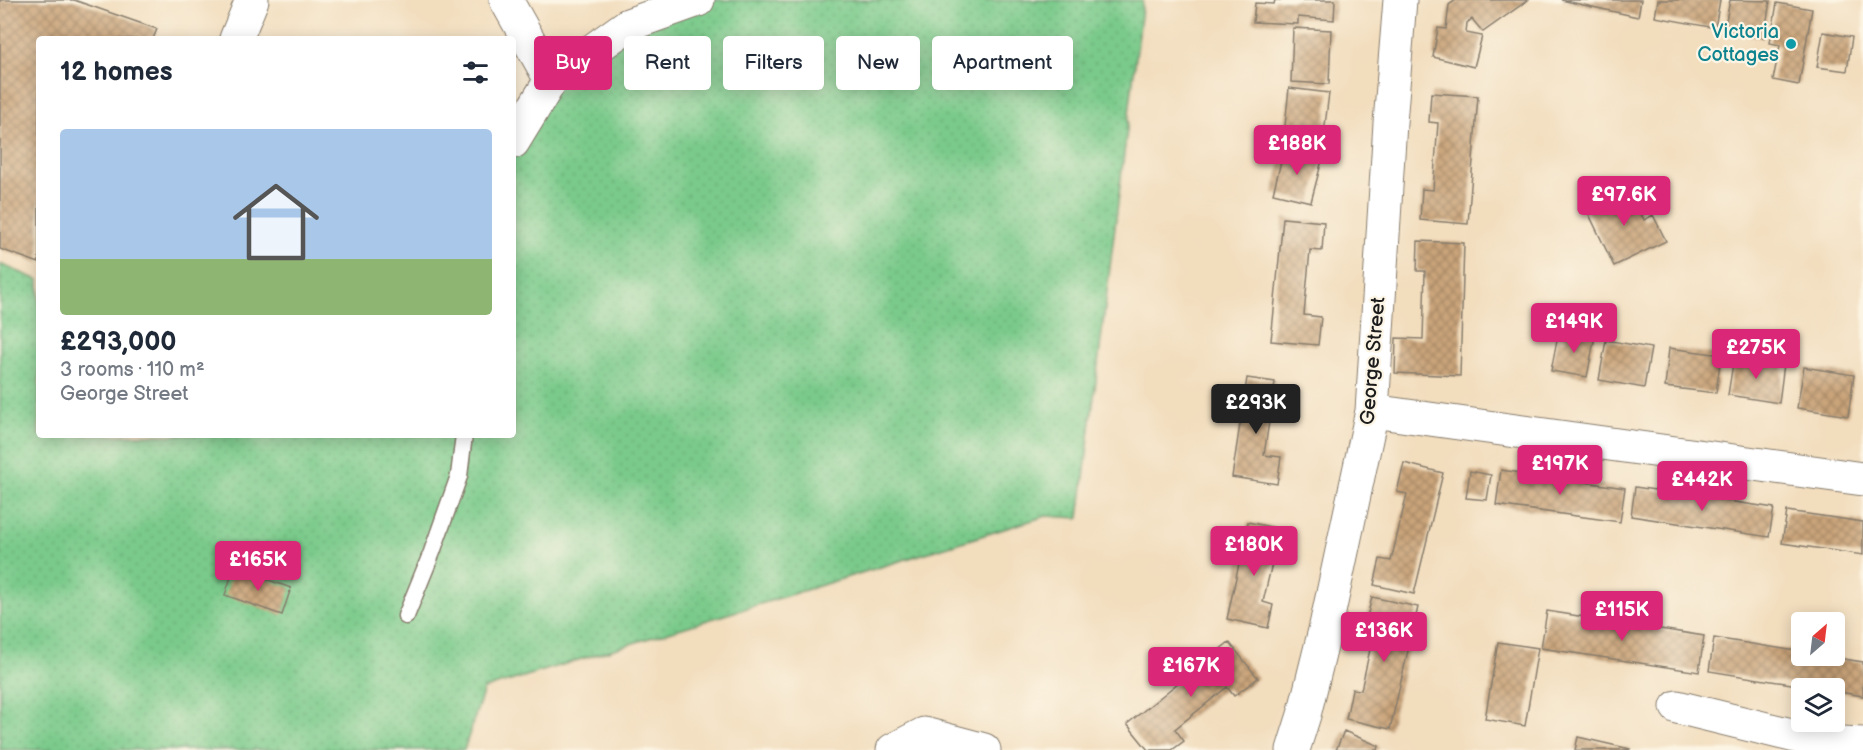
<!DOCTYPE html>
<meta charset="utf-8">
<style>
:root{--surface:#fff;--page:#f6f6f7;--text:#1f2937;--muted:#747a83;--accent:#db2777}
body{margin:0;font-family:"Balsamiq Sans",sans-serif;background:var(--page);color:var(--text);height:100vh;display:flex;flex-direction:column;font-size:22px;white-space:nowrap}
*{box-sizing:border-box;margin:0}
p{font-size:20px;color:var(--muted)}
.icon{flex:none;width:33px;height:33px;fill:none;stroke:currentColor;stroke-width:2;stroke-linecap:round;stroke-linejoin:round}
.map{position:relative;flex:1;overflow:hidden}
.sheet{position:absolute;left:36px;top:36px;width:480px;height:402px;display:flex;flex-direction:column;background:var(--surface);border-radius:6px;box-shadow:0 3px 15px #0003}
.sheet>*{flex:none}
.top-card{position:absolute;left:534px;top:36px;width:570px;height:54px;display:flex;gap:12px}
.needle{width:39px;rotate:28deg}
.buttons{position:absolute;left:1791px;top:612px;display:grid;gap:12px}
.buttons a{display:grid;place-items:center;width:54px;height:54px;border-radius:6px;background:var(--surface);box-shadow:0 3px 15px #0003;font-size:30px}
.price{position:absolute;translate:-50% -51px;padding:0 14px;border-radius:6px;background:var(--accent);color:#fff;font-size:20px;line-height:39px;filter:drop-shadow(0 2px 3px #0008)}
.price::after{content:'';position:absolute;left:50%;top:36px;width:18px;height:14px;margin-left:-9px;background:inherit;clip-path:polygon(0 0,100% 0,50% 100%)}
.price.on{background:#222;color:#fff}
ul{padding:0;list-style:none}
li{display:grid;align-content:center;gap:12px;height:318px;padding:0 24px}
li span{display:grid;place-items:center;height:186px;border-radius:6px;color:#555}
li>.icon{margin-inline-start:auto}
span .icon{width:108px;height:108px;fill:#fffc;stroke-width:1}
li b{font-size:26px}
h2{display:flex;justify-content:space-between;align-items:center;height:72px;padding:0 24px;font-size:26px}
.chip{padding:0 21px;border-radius:6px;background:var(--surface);box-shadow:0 3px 15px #0003;font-size:21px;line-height:54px}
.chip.on{background:var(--accent);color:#fff}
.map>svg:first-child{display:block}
.park{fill:url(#park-dots);stroke:#4b7354;stroke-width:1.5}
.building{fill:url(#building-cross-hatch)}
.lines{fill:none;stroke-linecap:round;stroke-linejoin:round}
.service-casing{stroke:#877c6c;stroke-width:19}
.minor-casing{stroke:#877c6c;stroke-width:35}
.service{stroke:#fff;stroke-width:16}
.minor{stroke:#fff;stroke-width:33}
.culture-dot{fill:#0f9aa8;stroke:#fcf5e5;stroke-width:2}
.labels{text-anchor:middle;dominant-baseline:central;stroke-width:4.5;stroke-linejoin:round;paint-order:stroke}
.culture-label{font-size:20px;fill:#0d838f;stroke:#fcf5e5;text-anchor:end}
.street-label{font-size:20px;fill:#1c1c1c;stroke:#fcf5e5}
</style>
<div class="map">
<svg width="1863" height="750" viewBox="0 0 1863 750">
<defs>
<pattern id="park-dots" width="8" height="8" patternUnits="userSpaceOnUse" patternTransform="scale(1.5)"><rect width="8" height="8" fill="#7aca8b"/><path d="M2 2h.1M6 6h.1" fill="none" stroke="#69ad77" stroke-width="1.8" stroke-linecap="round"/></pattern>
<pattern id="building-cross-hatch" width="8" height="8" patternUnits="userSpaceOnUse" patternTransform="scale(1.5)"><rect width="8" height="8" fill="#caa47a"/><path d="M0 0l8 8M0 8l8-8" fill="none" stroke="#a38563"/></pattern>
</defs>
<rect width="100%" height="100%" fill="#fcf5e5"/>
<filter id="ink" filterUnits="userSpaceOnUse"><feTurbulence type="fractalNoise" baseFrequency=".0167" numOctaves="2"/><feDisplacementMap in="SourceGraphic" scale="12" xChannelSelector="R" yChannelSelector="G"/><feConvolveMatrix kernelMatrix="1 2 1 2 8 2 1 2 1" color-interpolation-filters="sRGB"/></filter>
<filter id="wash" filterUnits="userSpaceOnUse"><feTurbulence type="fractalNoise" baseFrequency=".008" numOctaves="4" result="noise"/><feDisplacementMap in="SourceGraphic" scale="24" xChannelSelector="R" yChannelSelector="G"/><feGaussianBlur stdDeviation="1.35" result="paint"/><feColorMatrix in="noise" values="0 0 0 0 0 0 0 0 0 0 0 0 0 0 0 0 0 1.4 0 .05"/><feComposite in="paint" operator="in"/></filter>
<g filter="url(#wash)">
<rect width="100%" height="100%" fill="#f2ddbd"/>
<path class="park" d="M698,0H1143L1079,518L1046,516L484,689L464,750H0V264L39,280V435H513V142L551,80Z"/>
<g id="blocks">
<path class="building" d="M0,0H74L157,29L153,39H39V263L0,249Z
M1275,0H1335L1334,20L1298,17V24L1253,22L1255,3L1274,4Z
M1456,0H1528L1483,32L1472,19L1467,23L1466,33L1482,36L1474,67L1433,57L1438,28L1446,29L1449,5Z
M1561,0H1641L1638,17Z
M1658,0H1720L1715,28L1655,17Z
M1730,0L1770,1L1764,38L1724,31Z
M1777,3L1812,9L1799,85L1773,80L1780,45L1770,43Z
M1293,28L1331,30L1329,84L1291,82Z
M1823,32L1852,37L1847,71L1817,67Z
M1289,88L1329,93L1322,150L1283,145Z
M1431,93L1478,96L1468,224L1420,220L1422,189L1433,190L1438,123L1429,122Z
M1284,150L1322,160L1311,202L1273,193Z
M1628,187L1644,220L1653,215L1666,241L1614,266L1586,208Z
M1283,218L1324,222L1322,251L1310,250L1304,315L1321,317L1318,345L1271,341Z
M1418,241L1464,243L1460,376L1395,373L1396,338L1423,339L1425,271H1417Z
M1566,331L1595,336L1587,377L1551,371L1557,340L1565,341Z
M1606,340L1651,348L1644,388L1599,380Z
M1669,348L1721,355L1716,393L1665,387Z
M1734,357L1784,364L1779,403L1728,395Z
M1804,367L1854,375L1848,416L1797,408Z
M1247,378L1275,382L1264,455L1281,457L1277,484L1232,477Z
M1404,463L1443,473L1414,594L1374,585L1380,559L1391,561L1407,494L1397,492Z
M1501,470L1625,488L1620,522L1496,505Z
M1470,471L1491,475L1487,500L1466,498Z
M1635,487L1774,508L1769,537L1631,516Z
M1787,511L1863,522V555L1782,543Z
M1248,522L1280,529L1263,602L1273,605L1268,628L1227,619Z
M234,568L291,588L282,615L225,595Z
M1372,597L1418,607L1390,729L1346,719L1352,689L1361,690L1375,627L1365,625Z
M1547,611L1704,636L1699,672L1541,648Z
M1714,638L1802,652V656H1824L1863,662V696L1834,691V688H1816L1709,671Z
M1229,642L1258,678L1234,696L1227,687L1175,729L1184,741L1172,750H1148L1127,724Z
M1498,642L1538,648L1525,726L1485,719Z
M1344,731L1379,746L1378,750H1336Z
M1578,737L1630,749L1629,750H1575Z"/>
</g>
</g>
<g filter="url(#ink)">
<use href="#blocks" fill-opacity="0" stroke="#877c6c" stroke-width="1.5"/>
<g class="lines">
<defs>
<path id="service" d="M406,616L432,552L459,476L464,435"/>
<path id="minor" d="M506,0L551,80
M236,39L252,0
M513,142L551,80L628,25L698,0
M1372,411L1863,479
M1677,707L1820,742L1863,744
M893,750L924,734L984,750
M1293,750L1304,715L1326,626L1372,411L1390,123L1400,0"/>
</defs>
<use href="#service" class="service-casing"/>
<use href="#minor" class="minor-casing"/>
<use href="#service" class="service"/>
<use href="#minor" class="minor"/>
</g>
</g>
<circle class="culture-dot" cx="1791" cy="44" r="6"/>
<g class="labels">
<g class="culture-label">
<text x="1779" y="32">Victoria<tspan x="1779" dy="23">Cottages</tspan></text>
</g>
<g class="street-label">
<text transform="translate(1373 361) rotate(-85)">George Street</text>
</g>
</g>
</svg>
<div class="buttons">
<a><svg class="needle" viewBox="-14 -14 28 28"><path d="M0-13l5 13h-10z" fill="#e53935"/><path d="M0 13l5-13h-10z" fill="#747a83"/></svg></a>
<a><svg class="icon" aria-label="layers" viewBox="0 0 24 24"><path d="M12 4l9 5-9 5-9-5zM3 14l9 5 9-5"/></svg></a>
</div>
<b class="price" style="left:1297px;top:176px">£188K</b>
<b class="price" style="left:1624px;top:227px">£97.6K</b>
<b class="price" style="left:1574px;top:354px">£149K</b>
<b class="price" style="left:1756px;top:380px">£275K</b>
<b class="price on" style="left:1256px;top:435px">£293K</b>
<b class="price" style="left:1560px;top:496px">£197K</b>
<b class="price" style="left:1702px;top:512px">£442K</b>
<b class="price" style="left:1254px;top:577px">£180K</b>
<b class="price" style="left:258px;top:592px">£165K</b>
<b class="price" style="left:1622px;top:642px">£115K</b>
<b class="price" style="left:1384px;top:663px">£136K</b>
<b class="price" style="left:1191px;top:698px">£167K</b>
<div class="top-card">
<a class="chip on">Buy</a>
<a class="chip">Rent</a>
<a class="chip">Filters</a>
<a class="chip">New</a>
<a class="chip">Apartment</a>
</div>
<section class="sheet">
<h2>12 homes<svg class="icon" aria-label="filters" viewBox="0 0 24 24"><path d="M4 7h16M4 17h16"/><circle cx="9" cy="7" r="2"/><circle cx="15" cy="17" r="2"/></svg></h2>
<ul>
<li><span style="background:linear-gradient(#a9c7e8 70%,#8fb573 0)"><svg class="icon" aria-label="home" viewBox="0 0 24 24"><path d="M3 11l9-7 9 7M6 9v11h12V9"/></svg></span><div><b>£293,000</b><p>3 rooms · 110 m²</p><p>George Street</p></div></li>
</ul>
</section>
</div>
